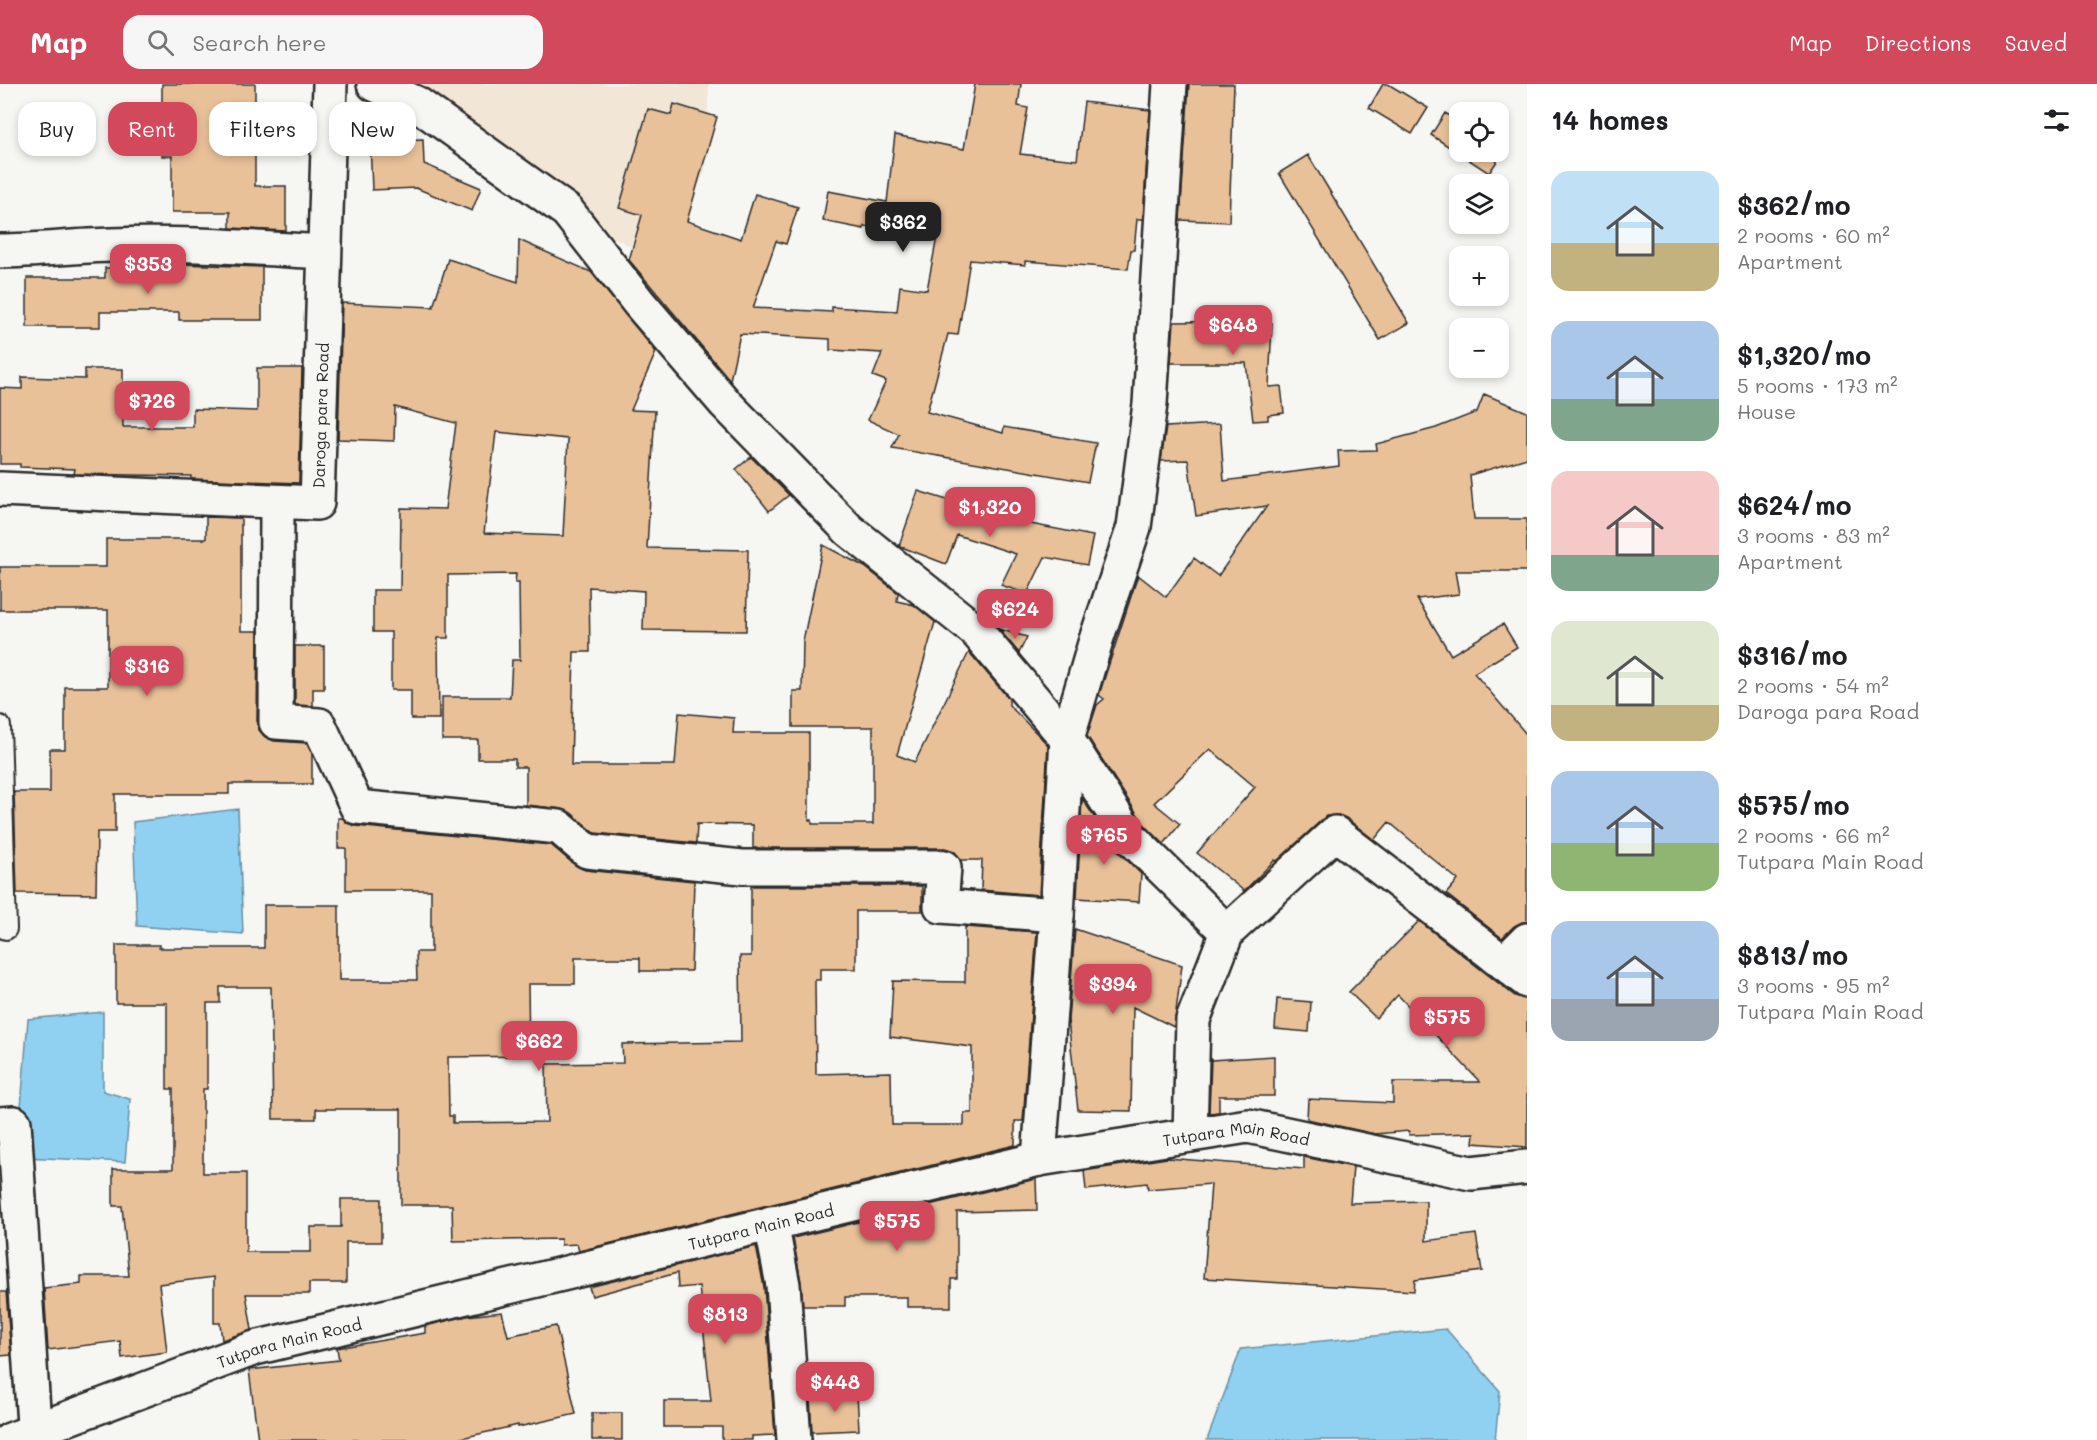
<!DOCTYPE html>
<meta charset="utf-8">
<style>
:root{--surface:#fff;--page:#f6f6f6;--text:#202124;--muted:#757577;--accent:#d1495b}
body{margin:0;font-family:Mali,sans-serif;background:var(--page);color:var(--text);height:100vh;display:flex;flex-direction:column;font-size:22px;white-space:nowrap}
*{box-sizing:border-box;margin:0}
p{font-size:20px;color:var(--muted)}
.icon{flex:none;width:33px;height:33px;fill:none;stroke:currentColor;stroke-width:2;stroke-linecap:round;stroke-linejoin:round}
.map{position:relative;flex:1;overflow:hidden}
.details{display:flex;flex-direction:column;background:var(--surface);width:570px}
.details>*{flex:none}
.top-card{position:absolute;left:18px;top:18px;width:570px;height:54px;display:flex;gap:12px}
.tools{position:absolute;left:1449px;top:18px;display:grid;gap:12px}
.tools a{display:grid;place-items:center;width:60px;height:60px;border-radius:12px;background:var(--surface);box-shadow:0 3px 9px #0003;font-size:30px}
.price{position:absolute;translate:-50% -51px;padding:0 14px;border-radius:12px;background:var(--accent);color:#fff;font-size:20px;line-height:39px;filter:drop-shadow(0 2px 3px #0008)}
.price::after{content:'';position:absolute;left:50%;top:36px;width:18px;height:14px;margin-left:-9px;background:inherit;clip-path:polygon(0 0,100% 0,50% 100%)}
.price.active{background:#222;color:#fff}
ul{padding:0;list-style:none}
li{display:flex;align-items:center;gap:18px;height:150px;padding:0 24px}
li span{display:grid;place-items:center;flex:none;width:168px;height:120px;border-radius:18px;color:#555}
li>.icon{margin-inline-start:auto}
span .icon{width:72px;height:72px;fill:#fffc;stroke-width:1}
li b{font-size:26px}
h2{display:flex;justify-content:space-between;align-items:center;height:72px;padding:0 24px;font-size:26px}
.chip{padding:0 21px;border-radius:18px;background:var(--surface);box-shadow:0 3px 9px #0003;font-size:21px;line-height:54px}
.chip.active{background:var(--accent);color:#fff}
header{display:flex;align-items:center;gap:36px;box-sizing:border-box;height:84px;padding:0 30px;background:var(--accent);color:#fff}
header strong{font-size:28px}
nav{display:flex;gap:33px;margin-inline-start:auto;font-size:21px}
.search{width:420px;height:54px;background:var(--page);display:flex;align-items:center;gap:15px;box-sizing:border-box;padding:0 21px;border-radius:18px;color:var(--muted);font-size:22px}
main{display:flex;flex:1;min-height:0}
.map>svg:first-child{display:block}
.built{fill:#f2e6d7}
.water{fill:#90d1f2;stroke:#688fa2;stroke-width:1.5}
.building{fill:#e9c199;stroke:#2b2b2b;stroke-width:1.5;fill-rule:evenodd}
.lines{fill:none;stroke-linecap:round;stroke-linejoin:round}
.service-casing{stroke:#2b2b2b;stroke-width:24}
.minor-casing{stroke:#2b2b2b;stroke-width:38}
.tertiary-casing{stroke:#2b2b2b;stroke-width:38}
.service{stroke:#f6f6f2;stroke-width:20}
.minor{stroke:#f6f6f2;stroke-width:33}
.tertiary{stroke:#f6f6f2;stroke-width:33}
.labels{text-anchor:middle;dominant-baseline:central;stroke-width:4.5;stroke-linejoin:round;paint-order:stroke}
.street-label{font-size:16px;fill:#2b2b2b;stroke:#f6f6f2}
</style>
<header>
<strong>Map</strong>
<div class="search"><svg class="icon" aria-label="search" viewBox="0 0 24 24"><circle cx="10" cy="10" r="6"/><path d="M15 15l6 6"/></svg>Search here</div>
<nav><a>Map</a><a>Directions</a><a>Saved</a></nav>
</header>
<main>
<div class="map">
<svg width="1527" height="1356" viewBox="0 0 1527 1356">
<rect width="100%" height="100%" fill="#f6f6f2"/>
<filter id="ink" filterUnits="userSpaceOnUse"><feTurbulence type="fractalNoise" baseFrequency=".0167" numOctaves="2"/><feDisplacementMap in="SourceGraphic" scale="12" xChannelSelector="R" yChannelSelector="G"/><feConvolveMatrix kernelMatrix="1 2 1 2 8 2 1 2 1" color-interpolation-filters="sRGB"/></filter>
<g filter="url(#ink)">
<path class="built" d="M375,0H709L705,87L663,181L567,127Z"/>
<path class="water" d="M238,725L243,850L137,842L133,738Z
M103,928V1007L130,1015L125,1078L24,1073L21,1023L28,935Z
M1446,1245L1500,1307L1495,1356H1207L1241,1265Z"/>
<path class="building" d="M162,0H255V102H286V147L230,144V128H172V72H162Z
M975,0H1021L1018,22L1028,24L1020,70L1077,76L1084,18L1150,26L1143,135H1137L1134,166H1131L1128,185L1025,177V181L970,176L958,251L948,250L927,328L1003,349L1004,343L1096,359L1088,398L892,364L899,350L868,336L886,297L873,292L882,269L830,266V255L740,250L730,296L629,176L642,131L619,124L648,25L671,31L674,20L717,33L687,137L741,155L755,110L798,123L786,160L776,157L753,224L832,228V223L897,227L900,202L927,206L937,153L864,142V145L823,137L828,107L887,118L895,51L964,65Z
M1189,0H1234L1229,138L1180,136Z
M1383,0H1388L1428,24L1412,50L1369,24Z
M1445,29L1460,38V68H1498V64L1504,67L1489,89L1431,51Z
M423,55L424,80L481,104L472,127L416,104L372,106L370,57Z
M1308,71L1409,239L1380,256L1279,89Z
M519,156L591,188L656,268L631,326L655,327L647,464L748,466L746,547L643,546L644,507L589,503L590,568H574L571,681H675L679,629L734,634L733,649H809V736H812V740H873V643H793V607H802L803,557L823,461L865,483L898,509L897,517L914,521L935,538L897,671L915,678L969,568L1009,615V621L1048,661L1039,811L981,806L982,776H961L954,767L945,764H753V741L697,740L696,759L595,749L571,729L562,725L526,721V683H515V675H478V656H442V613H510L512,576H520L519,499H515L516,490L448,491V554H438L439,635H411V606H391V548H373V506H400L401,424L445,425L456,339L395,323L394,357L338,355L342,219L433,223L448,175L518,198ZM496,348L568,355L563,452L484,449Z
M179,180L262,183V236H179V228H100V243H27V194H105V184H179Z
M1244,237L1272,239L1269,303L1281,302L1284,329L1268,331V336L1253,337L1246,279H1171L1174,238Z
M257,284H302L299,399L191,395V392L74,390L75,385L20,383V380H0V304L22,305V293L85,295V285H123V343H193V325L257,327Z
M1484,310L1527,328V374L1470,391L1474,435H1527V487H1455L1459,510L1417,515L1451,571L1503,540L1517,563L1474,589L1527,651V838H1522L1514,842L1502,854L1446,810L1458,796L1389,738L1374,756L1346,734L1338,731L1326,732L1277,777L1275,776L1244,807L1197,769L1255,703L1210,665L1154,719L1180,740L1164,760L1143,739L1087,652L1097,621L1104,615L1099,611L1138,491L1166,513L1194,474L1218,492L1267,422L1196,432L1188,376L1161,377L1166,343L1220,340L1224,397L1339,382L1338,367L1377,366L1376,360L1436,344L1477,328Z
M751,373L789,411L769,427L736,385Z
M918,407L1015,437L1093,452L1087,481L1045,473L1027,510L1001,501L1016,470L957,451L946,480L899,462Z
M206,433L241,434V547H258L257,638L259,646L265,653L274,657L307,659L312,669V700H229V710H115V748H97L96,810L17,809L14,708H50V665H65V603H108V526H0V483H106V455H206Z
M999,545L1027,553L1019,569Z
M295,562H324V605H313V622L295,621Z
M1082,714L1112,761L1141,790L1139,818L1077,814Z
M338,734H343L347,739L355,742L551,761L575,781L585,786L694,797L691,887H640V874H575V900H528L529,972L448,973L449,1032H453V1039L547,1038L546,980L623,979L622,960L741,958L740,872H751V802H922V827H856V885H820V896H815L816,990L891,988L892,1041H964V1029H972V963L890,953L893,897L965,898V843L1037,848L1023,1037H1015V1061L579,1167L577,1160L561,1161V1155L453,1157L452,1121H401V1025H316V1035H273L271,903H220V919H207V1005H203V1089H246V1168H311V1143H341V1115H381V1158H346V1199H309V1210H246L252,1246L222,1256L220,1239H214V1193L159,1200L167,1268L122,1274L120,1257L48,1266L44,1204L81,1200V1192H129L122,1122H113V1085H173V1005H167V919H116V861H159V864H264V821H339V896H417L416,868H431V806H346V764H338Z
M1419,837L1515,912L1527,915V1063L1473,1059L1474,1049L1409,1051V1047L1375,1050L1307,1035L1308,1015L1393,1019V998H1480L1398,911L1376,934L1349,908Z
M1075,845L1182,881L1174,943L1133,923L1131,1027L1078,1026L1068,936Z
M1277,915L1311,918L1309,948L1275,945Z
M1274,972V1012H1219V1028L1209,1029L1211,976Z
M1304,1073L1353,1083L1350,1119L1426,1117V1157L1476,1150L1482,1187L1415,1196L1414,1207L1204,1194L1211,1100L1148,1105L1147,1099L1086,1106L1084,1087L1167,1074L1304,1085Z
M1036,1095L1037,1126L957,1128V1195H951V1223H907V1213H845V1222H803L801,1198L793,1154Z
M756,1162L764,1203L775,1351L752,1352V1356H722V1343H664V1317H711L699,1202L678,1204L677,1189L592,1212L589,1203Z
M0,1208H6L11,1271L0,1272Z
M502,1228L508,1252L556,1242L576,1330L518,1343V1341L453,1356H258L249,1286L339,1276L337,1264L425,1249V1242L467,1232Z
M857,1310L859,1346L812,1348L810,1313Z
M592,1329H622V1356H592Z"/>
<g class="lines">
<defs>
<path id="service" d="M0,642L6,845"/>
<g id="minor">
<path d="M374,0L416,19L567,127L639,219L725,319L849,446L976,547L1067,655L1128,751L1227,848L1193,936L1190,1051"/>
<path d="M0,167C37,167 73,162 110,161C181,158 253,164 324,168"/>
<path id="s1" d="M0,405L317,419L330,0"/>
<path d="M277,418L276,638L319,641L357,723L559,743L587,767L742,783H944L941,822L1057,831"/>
<path d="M1227,848L1335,749L1504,879L1527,856"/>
<path d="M1504,879L1527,897"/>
<path d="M0,1040L14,1039L35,1356"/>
<path d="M1039,1075L1057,831L1067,655L1096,556L1134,443L1150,320L1170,0"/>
<path d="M771,1139L783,1201L794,1356"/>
</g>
<g id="tertiary">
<path id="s2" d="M10,1356L255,1264L1039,1075L1248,1042L1471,1089L1527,1083"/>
</g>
</defs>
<use href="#service" class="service-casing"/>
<use href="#minor" class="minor-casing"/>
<use href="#tertiary" class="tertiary-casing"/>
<use href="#service" class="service"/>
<use href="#minor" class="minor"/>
<use href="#tertiary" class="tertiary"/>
</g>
</g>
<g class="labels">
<g class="street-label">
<text stroke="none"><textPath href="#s1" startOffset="405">Daroga para Road</textPath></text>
<text stroke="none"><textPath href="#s2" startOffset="1268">Tutpara Main Road</textPath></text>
<text stroke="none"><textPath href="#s2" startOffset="782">Tutpara Main Road</textPath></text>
<text stroke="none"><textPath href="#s2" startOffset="296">Tutpara Main Road</textPath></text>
</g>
</g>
</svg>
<div class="tools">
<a><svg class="icon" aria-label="locate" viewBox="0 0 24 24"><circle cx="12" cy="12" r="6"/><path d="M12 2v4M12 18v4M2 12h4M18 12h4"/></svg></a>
<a><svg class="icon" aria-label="layers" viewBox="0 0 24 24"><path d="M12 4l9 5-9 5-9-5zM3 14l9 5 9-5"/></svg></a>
<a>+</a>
<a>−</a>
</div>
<b class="price active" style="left:903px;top:169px">$362</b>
<b class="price" style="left:148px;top:211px">$353</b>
<b class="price" style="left:1233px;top:272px">$648</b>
<b class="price" style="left:152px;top:348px">$726</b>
<b class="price" style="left:990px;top:454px">$1,320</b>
<b class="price" style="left:1015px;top:556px">$624</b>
<b class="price" style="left:147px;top:613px">$316</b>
<b class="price" style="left:1104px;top:782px">$765</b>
<b class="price" style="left:1113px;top:931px">$394</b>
<b class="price" style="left:1447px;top:964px">$575</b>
<b class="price" style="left:539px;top:988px">$662</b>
<b class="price" style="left:897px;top:1168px">$575</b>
<b class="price" style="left:725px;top:1261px">$813</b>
<b class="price" style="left:835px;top:1329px">$448</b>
<div class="top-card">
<a class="chip">Buy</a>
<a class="chip active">Rent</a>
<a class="chip">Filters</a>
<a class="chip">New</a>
</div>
</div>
<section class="details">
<h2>14 homes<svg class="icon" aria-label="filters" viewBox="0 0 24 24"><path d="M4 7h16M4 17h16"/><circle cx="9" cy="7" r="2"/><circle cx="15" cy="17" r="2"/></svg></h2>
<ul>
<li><span style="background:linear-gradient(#bfe0f5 60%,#c2b280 0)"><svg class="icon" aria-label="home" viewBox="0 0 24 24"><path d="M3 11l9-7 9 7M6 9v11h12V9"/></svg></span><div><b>$362/mo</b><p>2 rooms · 60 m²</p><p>Apartment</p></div></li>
<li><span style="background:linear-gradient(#a9c7e8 65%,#7fa58c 0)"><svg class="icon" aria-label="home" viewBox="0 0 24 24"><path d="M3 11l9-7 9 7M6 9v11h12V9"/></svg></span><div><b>$1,320/mo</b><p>5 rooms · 173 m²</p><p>House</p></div></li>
<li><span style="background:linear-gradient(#f6c9c9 70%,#7fa58c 0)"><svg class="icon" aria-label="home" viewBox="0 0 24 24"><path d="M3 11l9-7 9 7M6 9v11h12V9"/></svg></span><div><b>$624/mo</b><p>3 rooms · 83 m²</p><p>Apartment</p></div></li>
<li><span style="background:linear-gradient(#dfe7d0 70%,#c2b280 0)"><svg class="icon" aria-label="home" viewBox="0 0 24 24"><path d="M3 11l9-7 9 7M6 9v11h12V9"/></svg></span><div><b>$316/mo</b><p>2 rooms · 54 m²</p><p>Daroga para Road</p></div></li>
<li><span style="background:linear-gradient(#a9c7e8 60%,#8fb573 0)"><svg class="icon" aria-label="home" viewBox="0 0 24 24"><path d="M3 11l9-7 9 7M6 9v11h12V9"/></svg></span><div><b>$575/mo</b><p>2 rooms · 66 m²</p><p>Tutpara Main Road</p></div></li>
<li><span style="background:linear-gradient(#a9c7e8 65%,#9aa5b1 0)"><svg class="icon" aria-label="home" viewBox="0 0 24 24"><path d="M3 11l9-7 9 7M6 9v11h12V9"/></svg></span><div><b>$813/mo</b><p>3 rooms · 95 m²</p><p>Tutpara Main Road</p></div></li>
</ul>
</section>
</main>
